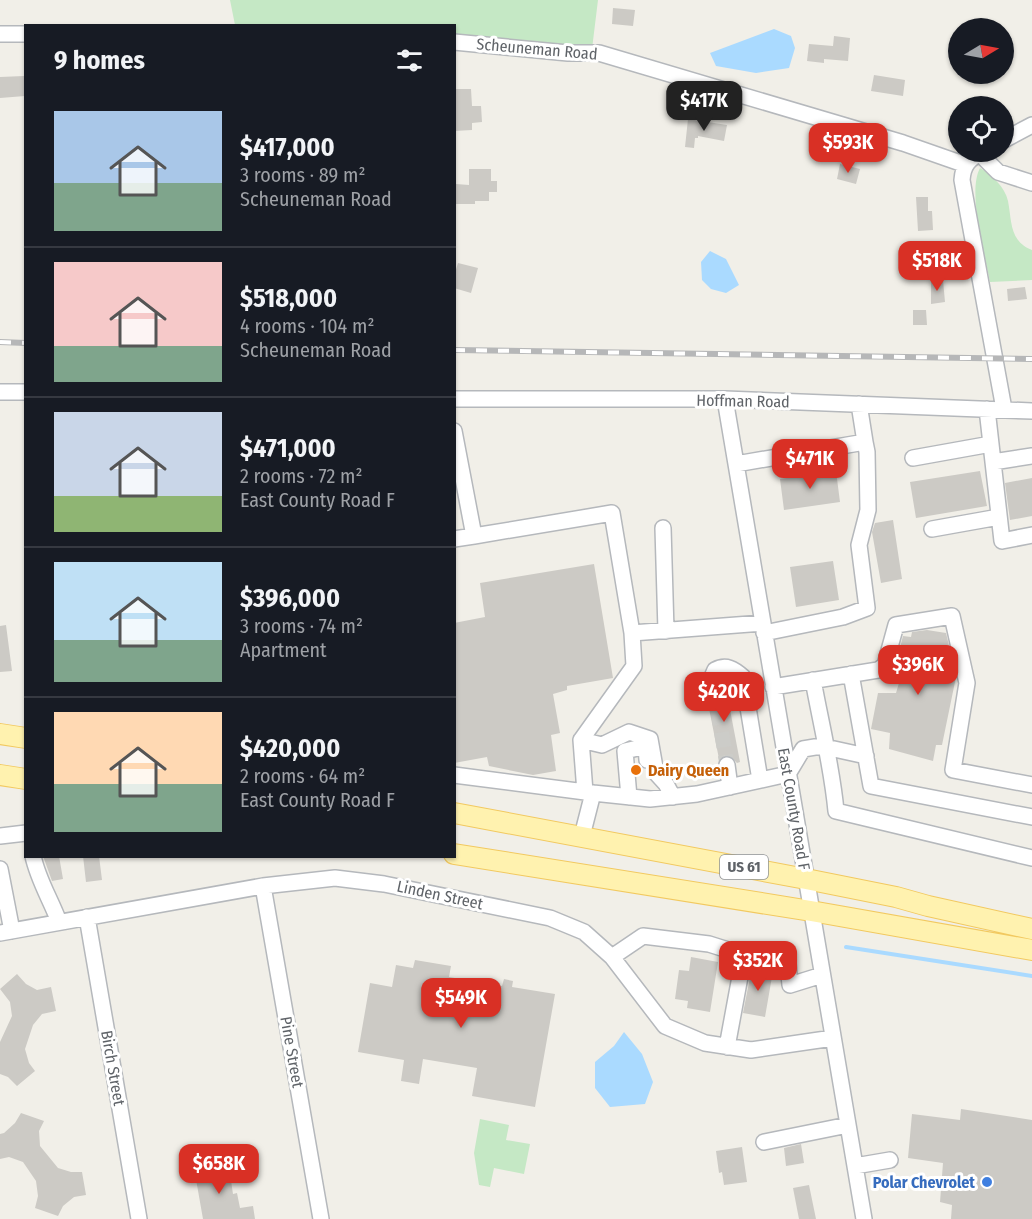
<!DOCTYPE html>
<meta charset="utf-8">
<style>
:root{--surface:#171b24;--page:#20242c;--text:#f1f3f6;--muted:#9ea1a6;--line:#363941;--accent:#d93025}
body{margin:0;font-family:"Fira Sans Condensed",sans-serif;background:var(--page);color:var(--text);height:100vh;display:flex;flex-direction:column;font-size:22px;white-space:nowrap}
*{box-sizing:border-box;margin:0}
p{font-size:20px;color:var(--muted)}
.icon{flex:none;width:33px;height:33px;fill:none;stroke:currentColor;stroke-width:2;stroke-linecap:round;stroke-linejoin:round}
.map{position:relative;flex:1;overflow:hidden}
.panel{position:absolute;left:24px;top:24px;width:432px;height:834px;display:flex;flex-direction:column;background:var(--surface);border-radius:0px;box-shadow:0 2px 4px #0004}
.panel>*{flex:none}
.needle{width:39px;rotate:80deg}
.controls{position:absolute;left:948px;top:18px;display:grid;gap:12px}
.controls a{display:grid;place-items:center;width:66px;height:66px;border-radius:50%;background:var(--surface);box-shadow:0 2px 4px #0004;font-size:30px}
.price{position:absolute;translate:-50% -51px;padding:0 14px;border-radius:12px;background:var(--accent);color:#fff;font-size:20px;line-height:39px;filter:drop-shadow(0 2px 3px #0008)}
.price::after{content:'';position:absolute;left:50%;top:36px;width:18px;height:14px;margin-left:-9px;background:inherit;clip-path:polygon(0 0,100% 0,50% 100%)}
.price.on{background:#222;color:#fff}
ul{padding:0;list-style:none}
li{display:flex;align-items:center;gap:18px;height:150px;padding:0 30px}
li+li{border-top:2px solid var(--line)}
li span{display:grid;place-items:center;flex:none;width:168px;height:120px;border-radius:0px;color:#555}
li>.icon{margin-inline-start:auto}
span .icon{width:72px;height:72px;fill:#fffc;stroke-width:1}
li b{font-size:26px}
h2{display:flex;justify-content:space-between;align-items:center;height:72px;padding:0 30px;font-size:26px}
.map>svg:first-child{display:block}
.green{fill:#c5e8c5}
.water{fill:#aadaff}
.lines{fill:none;stroke-linecap:round;stroke-linejoin:round}
.stream{stroke:#aadaff;stroke-width:4}
.building{fill:#cccac5}
.minor-tunnel{stroke:#ccccc8;stroke-width:15;stroke-dasharray:15 8;stroke-linecap:butt}
.minor-casing{stroke:#b5b8bc;stroke-width:18}
.major-casing{stroke:#f2c960;stroke-width:22}
.minor{stroke:#fff;stroke-width:15}
.major{stroke:#fff2af;stroke-width:20}
.rail-casing{stroke:#b6b7b8;stroke-width:6}
.rail{stroke:#fff;stroke-width:4;stroke-dasharray:11;stroke-linecap:butt}
.food-dot{fill:#e8710a;stroke:#fff;stroke-width:2}
.shop-dot{fill:#3f7fe0;stroke:#fff;stroke-width:2}
.labels{text-anchor:middle;dominant-baseline:central;stroke-width:6;stroke-linejoin:round;paint-order:stroke}
.shield{fill:#fff;stroke:#8f9295;stroke-width:1.5}
.shield-label{font-size:15px;font-weight:bold;fill:#5f6368}
.street-label{font-size:16px;fill:#5f6368;stroke:#fff}
.food-label{font-size:16px;font-weight:bold;fill:#c56008;stroke:#fff;text-anchor:start}
.shop-label{font-size:16px;font-weight:bold;fill:#366cbe;stroke:#fff;text-anchor:end}
</style>
<div class="map">
<svg width="1032" height="1219" viewBox="0 0 1032 1219">
<rect width="100%" height="100%" fill="#f1efe8"/>
<path class="green" d="M230,0H598L592,49L455,34L454,26L235,25Z
M980,168C992,175 1005,187 1008,201C1012,221 1009,241 1032,250V280L990,282C985,255 967,192 980,168Z
M480,1119L509,1125L506,1140L530,1144L524,1174L494,1168L490,1187L479,1185L474,1153Z"/>
<path class="water" d="M774,29L791,36L795,48L789,68L756,73L716,66L710,53Z
M710,251L726,259L739,285L726,293L711,289L702,280L701,262Z
M624,1032L642,1054L653,1082L645,1104L610,1107L595,1088V1062L614,1046Z"/>
<g class="lines">
<path class="stream" d="M846,947L1032,976"/>
</g>
<path class="building" d="M613,8L635,10L633,26L612,24Z
M834,36L850,38L848,61L824,59V63L807,61L809,44L833,46Z
M874,75L905,80L903,96L871,91Z
M24,76L25,96L0,98V77Z
M454,89H471L472,106H481L482,122L472,123V130L454,131Z
M688,119L727,125L724,141L698,136V138H695L694,148L685,147Z
M840,164L860,169L856,184L837,179Z
M469,169H491V181H497V192H489V201H475V204H456V184L469,185Z
M916,197H928V211H932L933,230L918,231Z
M458,263L478,268L471,293L454,288V276Z
M943,280L945,302L931,304V281Z
M1025,287L1027,299L1008,301L1007,289Z
M913,310H926L927,325H913Z
M836,471L840,502L784,510L780,479Z
M980,471L987,506L916,518L910,482Z
M1032,478V516L1010,520L1005,483Z
M893,520L902,579L881,583L872,532L875,523Z
M833,561L839,600L796,607L790,567Z
M594,564L613,678L567,686V690L553,694L560,733L551,735L556,771L533,775L489,766L487,757L454,763V623L485,617L480,583Z
M6,625L12,671L0,672V626Z
M927,630L946,633L950,650L948,661L952,662L956,677L942,745H936L933,761L889,749L890,733L871,729L878,693H896L902,673L894,671L903,636L911,637L912,632Z
M734,683L736,697L728,699L740,762L737,763L730,756L725,755L719,759L706,693L710,696H716L723,691V685Z
M43,856H59L63,879L52,881Z
M83,856H99L102,880L86,882Z
M691,957L718,962L710,1012L687,1008L688,1001L675,999L679,970L689,971Z
M415,960L451,966L449,977L502,986L504,979L513,981L512,987L555,994L535,1107L472,1096L477,1068L423,1059L419,1084L401,1081L404,1060L358,1052L370,983L392,987L396,965L413,968Z
M752,967L773,971L765,1017L743,1013Z
M17,974L26,984L37,990L51,987L56,1011L42,1014L33,1025L25,1049L29,1063L35,1071L17,1086L8,1077L0,1074V1042L12,1016L10,1002L0,989Z
M961,1109L1032,1120V1219H951L952,1205L940,1202L943,1163L908,1158L912,1114L960,1120Z
M21,1113L44,1121L39,1131L40,1146L58,1168L71,1172H82L86,1195L74,1197L63,1206L58,1216L35,1208L38,1196L36,1181L23,1162L9,1157L0,1159V1134L4,1133L15,1123Z
M801,1144L804,1163L786,1166L784,1148Z
M742,1147L747,1182L724,1185L722,1172L719,1173L716,1151Z
M219,1164L230,1174L233,1194L237,1193L240,1208L253,1206L255,1219H203L194,1168Z
M809,1185L816,1219H799L793,1188Z"/>
<g class="lines">
<path class="minor-tunnel" d="M714,687L727,765"/>
<defs>
<path id="minor" d="M0,34H26
M454,42L568,53H599L903,143L966,165
M1004,140L1032,125
M982,152C969,159 963,165 962,180L1004,409
M979,153L998,172L1032,183
M0,392H26
M454,399H725L1032,411
M725,399L864,1219
M987,409L1002,541L1032,535
M454,431L474,536L612,513L632,633L763,623
M913,458L991,444
M993,462L1032,456
M736,464L865,442L859,404
M663,528L666,631
M932,529L999,517
M454,539L474,536
M764,633L843,617L867,608L859,545L868,510L867,452L865,442
M851,674L871,786L1032,817
M813,680C821,724 832,767 836,811L1032,858
M714,687L712,677L715,670C726,664 734,669 743,677L760,780
M773,687L878,670L885,665L896,625L952,616L967,683L953,770L1032,785
M581,740L602,745L629,732L650,739L656,773L666,784L673,797
M727,765L730,787
M454,775L593,793
M585,792L581,740L634,666L632,633
M629,797L625,751L646,746L647,760
M0,836L26,833
M582,836L593,793L650,799L697,794L788,774L803,749L815,747H825L866,756
M33,856C38,880 51,900 59,922
M0,869L12,931
M263,886L321,1219
M87,917L139,1219
M0,933L263,886L335,878L384,884L550,918L584,932L612,957L665,1026L705,1043L751,1050L833,1038
M612,957L643,936L709,944L744,955L788,964L790,985L822,975
M727,1047L744,955
M764,1142L848,1125
M855,1166L890,1160"/>
<path id="major" d="M0,734L26,738
M0,775L26,779
M454,813L806,879L896,897L928,906L1032,929
M454,854L811,911L1032,950"/>
</defs>
<use href="#minor" class="minor-casing"/>
<use href="#major" class="major-casing"/>
<use href="#minor" class="minor"/>
<use href="#major" class="major"/>
<defs>
<path id="rail" d="M0,342L26,343
M454,350L1032,359"/>
</defs>
<use href="#rail" class="rail-casing"/>
<use href="#rail" class="rail"/>
</g>
<circle class="food-dot" cx="636" cy="770" r="6"/>
<circle class="shop-dot" cx="987" cy="1182" r="6"/>
<g class="labels">
<rect class="shield" x="720" y="855" width="48" height="24" rx="4.5"/>
<g class="shield-label">
<text x="744" y="867">US 61</text>
</g>
<g class="street-label">
<text transform="translate(537 49) rotate(5)">Scheuneman Road</text>
<text transform="translate(743 401) rotate(1)">Hoffman Road</text>
<text transform="translate(794 809) rotate(80)">East County Road F</text>
<text transform="translate(440 895) rotate(12)">Linden Street</text>
<text transform="translate(292 1052) rotate(80)">Pine Street</text>
<text transform="translate(113 1068) rotate(80)">Birch Street</text>
</g>
<g class="food-label">
<text x="648" y="770">Dairy Queen</text>
</g>
<g class="shop-label">
<text x="975" y="1182">Polar Chevrolet</text>
</g>
</g>
</svg>
<div class="controls">
<a><svg class="needle" viewBox="-14 -14 28 28"><path d="M0-13l5 13h-10z" fill="#e53935"/><path d="M0 13l5-13h-10z" fill="#9ea1a6"/></svg></a>
<a><svg class="icon" aria-label="locate" viewBox="0 0 24 24"><circle cx="12" cy="12" r="6"/><path d="M12 2v4M12 18v4M2 12h4M18 12h4"/></svg></a>
</div>
<b class="price on" style="left:704px;top:132px">$417K</b>
<b class="price" style="left:848px;top:174px">$593K</b>
<b class="price" style="left:937px;top:292px">$518K</b>
<b class="price" style="left:810px;top:490px">$471K</b>
<b class="price" style="left:918px;top:696px">$396K</b>
<b class="price" style="left:724px;top:723px">$420K</b>
<b class="price" style="left:758px;top:992px">$352K</b>
<b class="price" style="left:461px;top:1029px">$549K</b>
<b class="price" style="left:219px;top:1195px">$658K</b>
<section class="panel">
<h2>9 homes<svg class="icon" aria-label="filters" viewBox="0 0 24 24"><path d="M4 7h16M4 17h16"/><circle cx="9" cy="7" r="2"/><circle cx="15" cy="17" r="2"/></svg></h2>
<ul>
<li><span style="background:linear-gradient(#a9c7e8 60%,#7fa58c 0)"><svg class="icon" aria-label="home" viewBox="0 0 24 24"><path d="M3 11l9-7 9 7M6 9v11h12V9"/></svg></span><div><b>$417,000</b><p>3 rooms · 89 m²</p><p>Scheuneman Road</p></div></li>
<li><span style="background:linear-gradient(#f6c9c9 70%,#7fa58c 0)"><svg class="icon" aria-label="home" viewBox="0 0 24 24"><path d="M3 11l9-7 9 7M6 9v11h12V9"/></svg></span><div><b>$518,000</b><p>4 rooms · 104 m²</p><p>Scheuneman Road</p></div></li>
<li><span style="background:linear-gradient(#c9d6e8 70%,#8fb573 0)"><svg class="icon" aria-label="home" viewBox="0 0 24 24"><path d="M3 11l9-7 9 7M6 9v11h12V9"/></svg></span><div><b>$471,000</b><p>2 rooms · 72 m²</p><p>East County Road F</p></div></li>
<li><span style="background:linear-gradient(#bfe0f5 65%,#7fa58c 0)"><svg class="icon" aria-label="home" viewBox="0 0 24 24"><path d="M3 11l9-7 9 7M6 9v11h12V9"/></svg></span><div><b>$396,000</b><p>3 rooms · 74 m²</p><p>Apartment</p></div></li>
<li><span style="background:linear-gradient(#ffd9b3 60%,#7fa58c 0)"><svg class="icon" aria-label="home" viewBox="0 0 24 24"><path d="M3 11l9-7 9 7M6 9v11h12V9"/></svg></span><div><b>$420,000</b><p>2 rooms · 64 m²</p><p>East County Road F</p></div></li>
</ul>
</section>
</div>
